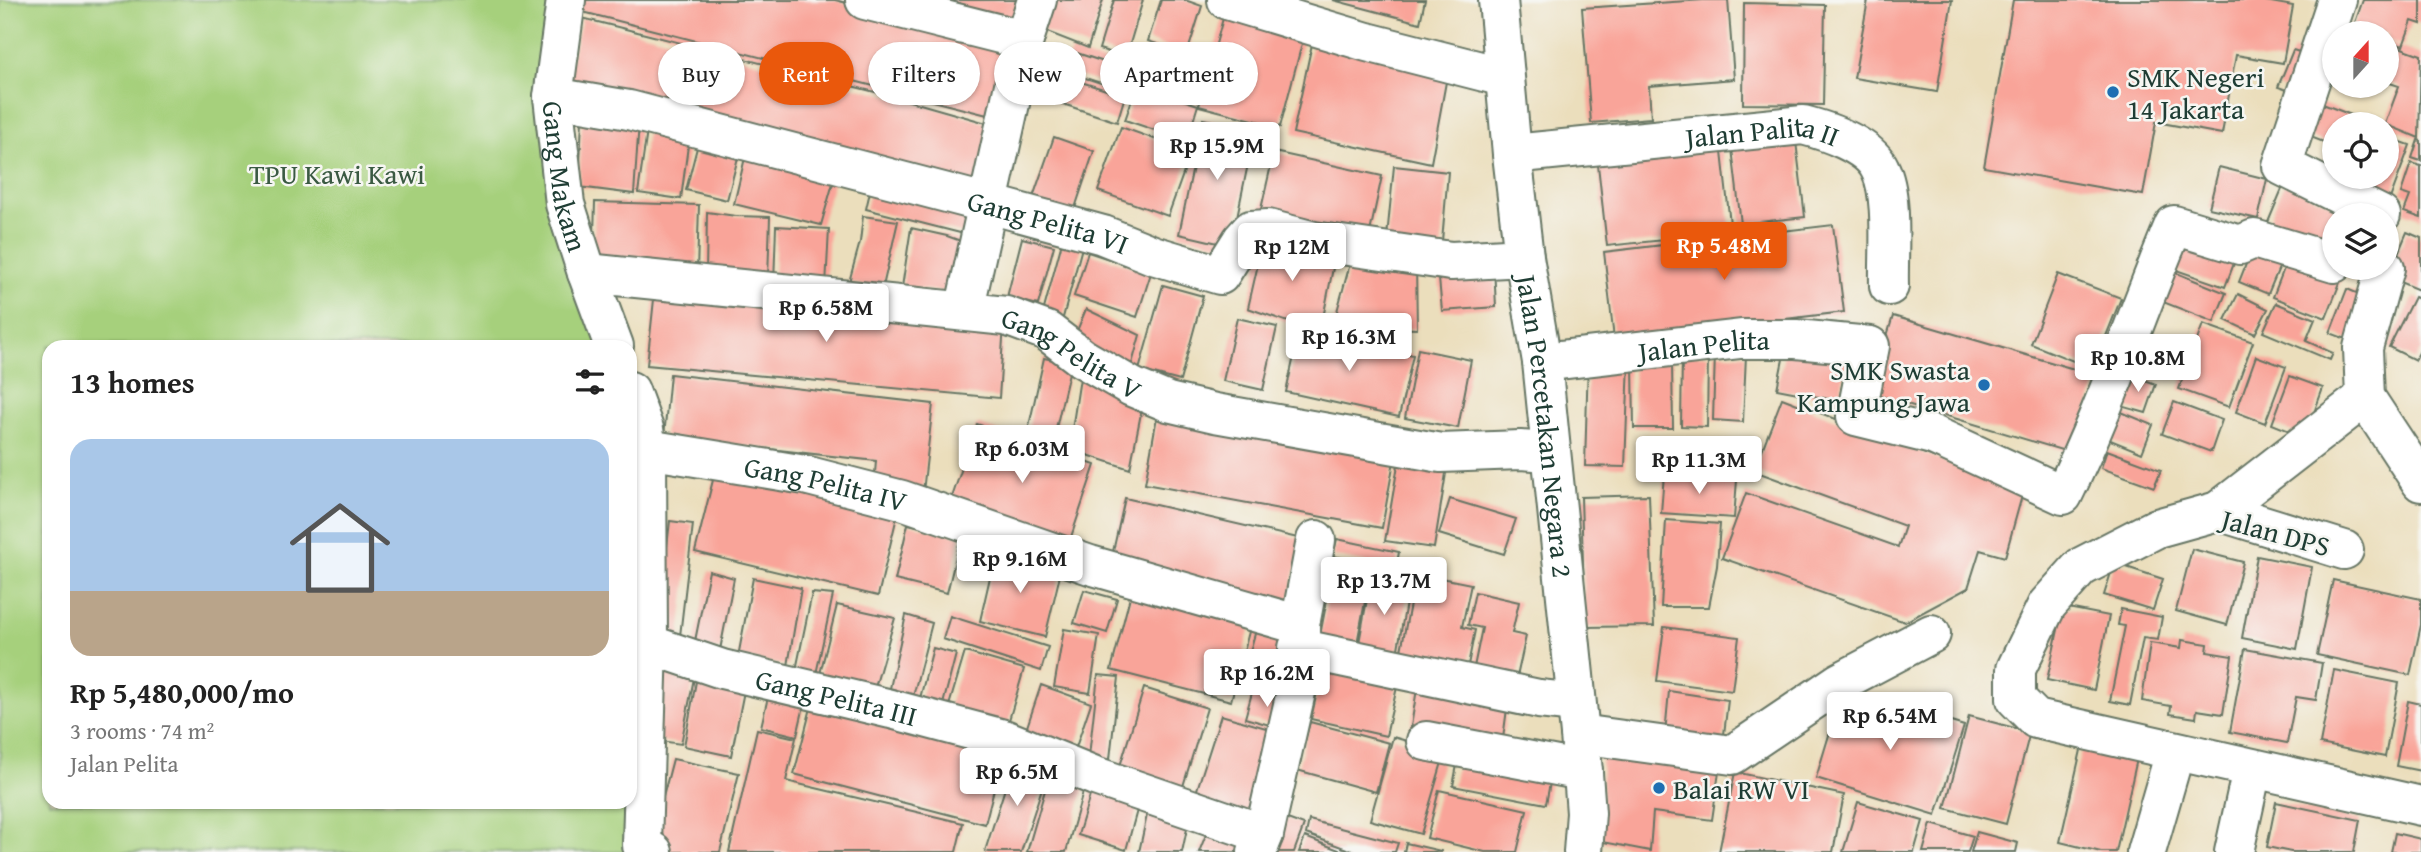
<!DOCTYPE html>
<meta charset="utf-8">
<style>
:root{--surface:#fff;--page:#f2f2f2;--text:#222;--muted:#767676;--line:#e0e0e0;--accent:#ea580c}
body{margin:0;font-family:"Gentium Book Plus",serif;background:var(--page);color:var(--text);height:100vh;display:flex;flex-direction:column;font-size:26px;white-space:nowrap}
*{box-sizing:border-box;margin:0}
p{font-size:23px;color:var(--muted)}
.icon{flex:none;width:38px;height:38px;fill:none;stroke:currentColor;stroke-width:2;stroke-linecap:round;stroke-linejoin:round}
.map{position:relative;flex:1;overflow:hidden}
.panel{position:absolute;left:42px;top:340px;width:595px;height:469px;display:flex;flex-direction:column;background:var(--surface);border-radius:21px;box-shadow:0 2px 5px #0004}
.panel>*{flex:none}
.hud{position:absolute;left:658px;top:42px;width:665px;height:63px;display:flex;gap:14px}
.needle{width:46px;rotate:21deg}
.fabs{position:absolute;left:2322px;top:21px;display:grid;gap:14px}
.fabs a{display:grid;place-items:center;width:77px;height:77px;border-radius:50%;background:var(--surface);box-shadow:0 2px 5px #0004;font-size:35px}
.price{position:absolute;translate:-50% -60px;padding:0 16px;border-radius:7px;background:#fff;color:#222;font-size:23px;line-height:46px;filter:drop-shadow(0 2px 4px #0008)}
.price::after{content:'';position:absolute;left:50%;top:42px;width:21px;height:16px;margin-left:-10px;background:inherit;clip-path:polygon(0 0,100% 0,50% 100%)}
.price.current{background:var(--accent);color:#fff}
ul{padding:0;list-style:none}
li{display:grid;align-content:center;gap:14px;height:371px;padding:0 28px}
li+li{border-top:2px solid var(--line)}
li span{display:grid;place-items:center;height:217px;border-radius:21px;color:#555}
li>.icon{margin-inline-start:auto}
span .icon{width:126px;height:126px;fill:#fffc;stroke-width:1}
li b{font-size:30px}
h2{display:flex;justify-content:space-between;align-items:center;height:84px;padding:0 28px;font-size:30px}
.chip{padding:0 24px;border-radius:32px;background:var(--surface);box-shadow:0 2px 5px #0004;font-size:24px;line-height:63px}
.chip.current{background:var(--accent);color:#fff}
.map>svg:first-child{display:block}
.green{fill:#a6d07c;stroke:#628658;stroke-width:2}
.building{fill:#f9a499}
.lines{fill:none;stroke-linecap:round;stroke-linejoin:round}
.minor-casing{stroke:#667564;stroke-width:42}
.minor{stroke:#fff;stroke-width:38}
.poi-dot{fill:#1f6fb2;stroke:#f6f6f2;stroke-width:2.5}
.labels{text-anchor:middle;dominant-baseline:central;stroke-width:5;stroke-linejoin:round;paint-order:stroke}
.poi-label{font-size:28px;fill:#1f3d34;stroke:#f6f6f2;text-anchor:start}
.street-label{font-size:28px;fill:#1f3d34;stroke:#f6f6f2}
.park-label{font-size:28px;fill:#3a5a42;stroke:#f6f6f2}
</style>
<div class="map">
<svg width="2421" height="852" viewBox="0 0 2421 852">
<rect width="100%" height="100%" fill="#f6f6f2"/>
<filter id="ink" filterUnits="userSpaceOnUse"><feTurbulence type="fractalNoise" baseFrequency=".0143" numOctaves="2"/><feDisplacementMap in="SourceGraphic" scale="14" xChannelSelector="R" yChannelSelector="G"/><feConvolveMatrix kernelMatrix="1 2 1 2 8 2 1 2 1" color-interpolation-filters="sRGB"/></filter>
<filter id="wash" filterUnits="userSpaceOnUse"><feTurbulence type="fractalNoise" baseFrequency=".00686" numOctaves="4" result="noise"/><feDisplacementMap in="SourceGraphic" scale="28" xChannelSelector="R" yChannelSelector="G"/><feGaussianBlur stdDeviation="1.57" result="paint"/><feColorMatrix in="noise" values="0 0 0 0 0 0 0 0 0 0 0 0 0 0 0 0 0 1.4 0 .05"/><feComposite in="paint" operator="in"/></filter>
<g filter="url(#wash)">
<rect width="100%" height="100%" fill="#ebdebc"/>
<path class="green" d="M0,0H569L553,97L614,346H49V802H630L639,852H0Z"/>
<g id="blocks">
<path class="building" d="M582,0H835L1013,45L995,117L579,11Z
M914,0H1029L1020,32Z
M1051,0H1103L1088,48L1042,30Z
M1114,0H1143L1126,57L1099,49Z
M1161,0H1185L1202,6L1187,54L1148,41Z
M1333,0H1425L1420,23Z
M1703,0H1728L1734,79L1649,86L1651,118L1591,123L1582,8Z
M1868,0H1952L1937,92L1854,78Z
M2013,0H2260L2293,6L2283,63L2236,55L2222,134L2156,122L2143,195L1984,167Z
M2363,0H2421V24L2412,21L2403,46L2387,40V33H2368L2353,28Z
M1744,3L1825,5L1823,105L1743,104Z
M1225,11L1305,32L1280,127L1199,106Z
M582,18L899,98L990,124L975,190L564,89Z
M2388,43L2421,55L2419,138L2385,124L2399,86L2387,82Z
M1312,44L1448,71L1431,163L1293,133Z
M1147,46L1205,64L1195,98L1137,80Z
M2293,50L2312,56L2299,94L2278,87Z
M1071,51L1119,67L1113,87L1064,71Z
M1056,74L1125,96L1117,122L1048,99Z
M1137,85L1198,105L1187,141L1125,120Z
M2320,103L2375,124H2334V146L2308,136Z
M582,119L639,122L634,194L579,187Z
M1203,119L1255,130L1231,246L1179,234Z
M648,124L690,130L681,199L638,193Z
M1121,127L1191,152L1168,216L1098,191Z
M701,132L742,142L727,200L686,190Z
M1795,133L1805,217L1741,224L1731,140Z
M1720,134L1731,233L1607,246L1596,147Z
M1054,137L1094,151L1071,220L1030,206Z
M2387,137L2410,145L2388,204L2358,193L2364,177H2387Z
M2418,140L2421,141V161L2412,158Z
M748,145L837,169L821,225L734,204Z
M1274,152L1382,176L1368,242L1259,218Z
M2411,163L2421,166V218L2404,212L2410,196L2401,193Z
M1394,166L1448,172L1441,253L1386,247Z
M2219,167L2267,179L2258,219L2209,208Z
M872,183L979,209L972,236L866,209Z
M2284,184L2336,206L2317,248L2266,227Z
M595,202L699,205L697,273L593,269Z
M707,212L736,216L770,217L768,279L706,275Z
M863,216L898,221L882,291L849,282L860,242Z
M1833,225L1844,312L1614,339L1604,252Z
M776,226L829,229L826,286L774,284Z
M911,228L947,236L969,244L966,294L902,287Z
M2407,232L2421,238V291L2388,277Z
M1064,235L1084,240L1061,325L1041,320Z
M1022,238L1054,246L1038,305L1007,297Z
M1264,238L1336,253L1321,328L1285,321L1248,308Z
M2186,240L2236,258L2225,287L2176,270Z
M2254,244L2284,256L2268,294L2239,282Z
M1088,252L1151,273L1137,317L1074,296Z
M2290,253L2343,275L2326,318L2273,297Z
M1351,260L1416,264L1417,329L1333,326Z
M1494,266L1496,307L1442,311L1438,268Z
M2169,270L2226,293L2214,322L2158,300Z
M2058,274L2121,298L2093,369L2031,344Z
M1163,285L1203,296L1180,381L1139,370Z
M2347,289L2371,299L2354,342L2330,333Z
M655,290L1004,324L999,398L647,365Z
M2238,294L2268,309L2255,334L2225,320Z
M2414,297L2421,300V349L2415,360L2389,347Z
M2276,303L2315,319L2306,341L2333,353L2330,360L2263,332Z
M1086,309L1140,335L1130,371L1074,338Z
M1893,316L2098,376L2075,454L1870,393Z
M1237,318L1277,327L1263,390L1223,381Z
M2203,324L2253,342L2229,407L2179,389Z
M1300,329L1413,355L1399,417L1286,392Z
M1418,349L1471,360L1458,428L1405,418Z
M1785,349L1847,361L1839,401L1777,389Z
M1715,353L1746,355L1743,422L1713,420Z
M1682,355H1708L1707,427L1681,426Z
M2256,356L2286,367L2265,423L2236,412Z
M1044,358L1071,364L1053,441L1027,435Z
M1588,359L1629,361L1625,467L1585,466Z
M1672,362L1673,428H1634L1633,363Z
M670,374L933,404L923,492L874,486L876,461L664,437Z
M2131,375L2156,384L2146,413L2121,406Z
M2290,376L2323,388L2305,437L2272,424Z
M1080,378L1143,403L1130,469L1069,449Z
M1782,398L2023,492L2005,557L1980,550L1968,588L1905,622L1722,558L1746,493L1898,547L1905,526L1754,471Z
M2174,402L2222,420L2211,452L2162,434Z
M2114,409L2153,425L2142,453L2103,437Z
M1158,411L1395,455L1382,528L1145,484Z
M977,424L1095,465L1068,546L949,506Z
M2107,450L2161,470L2154,487L2101,468Z
M1399,459L1447,467L1434,548L1385,541Z
M717,464L899,508L878,596L695,552Z
M1664,474L1737,480L1734,518L1661,513Z
M1649,495L1654,626L1585,627L1581,497Z
M1125,498L1302,539L1288,605L1110,565Z
M1450,499L1516,519L1504,554L1439,534Z
M1666,520L1720,524L1717,566L1709,607H1661Z
M670,521L693,524L680,636L657,634Z
M908,524L961,536L947,593L895,580Z
M1337,539L1399,552L1396,569L1333,556Z
M2192,549L2243,562L2227,625L2176,611Z
M996,551L1061,571L1045,637L980,621Z
M2257,556L2312,567L2297,649L2242,638Z
M2114,563L2163,579L2153,610L2104,595Z
M1373,567L1411,574L1395,666L1356,659Z
M709,571L734,578L720,650L694,646Z
M1416,573L1471,584L1462,627L1475,630L1466,675L1399,661Z
M753,578L801,588L788,666L738,657Z
M1331,579L1368,586L1354,659L1317,651Z
M2333,580L2421,599V625L2410,675L2317,655Z
M1132,589L1252,620L1231,701L1111,670Z
M1084,590L1117,599L1107,633L1074,623Z
M1475,592L1519,602L1512,633L1526,636L1515,686L1472,677L1482,628L1468,625Z
M812,593L833,595L815,679L795,675Z
M837,605L895,618L872,698L818,682Z
M2063,607L2109,616L2094,690L2047,680Z
M2121,609L2162,617L2158,640L2143,638L2130,705L2110,701L2125,626L2118,625Z
M906,615L932,623L910,708L887,702Z
M950,616L1048,647L1041,671L943,639Z
M1258,623L1293,632L1283,671L1247,662Z
M1664,627L1739,637L1732,691L1657,681Z
M1064,629L1099,635L1090,693L1054,687Z
M2182,640L2208,644L2207,652L2232,656L2223,714L2197,710L2196,718L2170,714L2171,706L2142,701L2150,643L2181,648Z
M933,648L956,654L941,712L918,706Z
M2245,649L2322,663L2316,700L2296,697L2287,743L2230,732Z
M965,652L1024,669L1007,727L948,709Z
M1324,661L1399,678L1386,736L1311,719Z
M665,667L695,673L681,744L653,740Z
M2334,670L2399,683L2385,757L2320,744Z
M1098,675L1119,677L1109,768L1088,765Z
M697,676L745,686L731,756L684,746Z
M1418,682L1509,694L1502,746L1410,733Z
M771,684L807,693L797,736L761,727Z
M1041,685L1091,703L1075,750L1025,733Z
M1144,688L1207,708L1180,796L1117,776Z
M1253,689L1289,700L1280,728L1245,718Z
M1843,689L1964,726L1936,815L1816,778Z
M1669,691L1728,700L1723,743L1665,734Z
M814,696L1005,746L985,824L794,774Z
M2408,701L2421,704V771L2396,766Z
M1221,715L1280,732L1258,824L1193,802Z
M1969,716L2030,732L2006,824L1945,808Z
M1310,722L1389,743L1376,792L1297,770Z
M757,729L796,738L786,781L963,823L956,852H729Z
M1393,737L1445,752L1421,834L1370,820Z
M2084,737L2139,750L2116,852H2101L2060,842Z
M1460,749L1553,767L1546,804L1453,786Z
M1601,756L1720,765L1712,820L1653,812L1650,851L1603,842Z
M673,759L739,773L720,852H672L651,843Z
M1014,760L1048,770L1021,852H989L985,851Z
M1735,772L1844,795L1833,852H1719Z
M1050,773L1085,785L1066,852H1027Z
M1092,789L1139,803L1126,850L1078,835Z
M1439,790L1527,810L1517,852H1485L1427,838Z
M1858,802L1923,821L1914,852H1843Z
M2276,802L2360,820L2354,852H2291L2267,847Z
M1147,815L1188,824L1182,852H1139Z
M1282,817L1304,825L1294,852H1269Z
M1309,820L1398,843L1395,852H1355L1306,834Z
M1931,824L1973,836L1968,852H1923Z
M1209,827L1248,839L1242,852H1199Z
M1977,832L2018,843L2016,852H1971Z
M2395,833L2421,839V852H2391Z
M1305,837L1344,852H1299Z
M1406,843L1441,851V852H1404Z"/>
</g>
</g>
<g filter="url(#ink)">
<use href="#blocks" fill-opacity="0" stroke="#667564" stroke-width="2"/>
<g class="lines">
<defs>
<g id="minor">
<path id="s1" d="M566,0L553,97L565,204L587,273L614,346"/>
<path d="M865,0L1024,40"/>
<path d="M1227,0L1367,42L1504,77"/>
<path id="s2" d="M1498,0L1512,154L1524,257L1542,362L1580,734L1586,813L1583,852"/>
<path d="M2337,0L2282,166L2381,215"/>
<path id="s3" d="M553,97L629,110L989,204L1103,235L1153,255L1220,275L1242,240L1251,230L1268,229L1314,241L1451,261L1524,257"/>
<path id="s4" d="M1512,154L1803,125C1826,131 1869,145 1880,169C1894,196 1888,254 1889,286"/>
<path d="M2385,268L2363,348L2365,397L2421,482"/>
<path id="s5" d="M587,273L1006,316L1047,331L1082,358L1132,387L1168,402L1215,413L1441,453L1520,450L1550,452"/>
<path d="M964,311L1024,40L1037,0"/>
<path id="s6" d="M1542,362L1741,339H1796L1870,346L1856,416L1933,435L2063,495C2106,408 2136,315 2174,225L2240,245L2254,239L2334,263"/>
<path d="M630,391L644,429L647,449L648,644L642,845L653,852"/>
<path id="s7" d="M647,449L805,475L902,500L1090,565L1300,625V674L1264,834L1257,852"/>
<path d="M2218,511L2365,397"/>
<path d="M2344,550L2218,511L2157,528L2081,567L2047,605L2016,669V699L2036,719L2421,806"/>
<path d="M1300,625L1316,540"/>
<path id="s8" d="M648,644L722,669L891,709L1004,739L1095,776L1264,834"/>
<path d="M1298,648L1539,699L1576,703"/>
<path d="M1580,734L1732,755L1840,682L1931,634"/>
<path d="M1426,741L1583,771"/>
<path d="M2146,852L2175,752"/>
<path d="M2234,852L2252,769"/>
</g>
</defs>
<use href="#minor" class="minor-casing"/>
<use href="#minor" class="minor"/>
</g>
</g>
<g class="poi-dot">
<circle cx="2113" cy="92" r="7"/>
<circle cx="1984" cy="385" r="7"/>
<circle cx="1659" cy="788" r="7"/>
</g>
<g class="labels">
<g class="poi-label">
<text x="2127" y="76">SMK Negeri<tspan x="2127" dy="32">14 Jakarta</tspan></text>
<text x="1970" y="369" text-anchor="end">SMK Swasta<tspan x="1970" dy="32">Kampung Jawa</tspan></text>
<text x="1673" y="788">Balai RW VI</text>
</g>
<g class="street-label">
<text stroke="none"><textPath href="#s4" startOffset="252">Jalan Palita II</textPath></text>
<text stroke="none"><textPath href="#s1" startOffset="178">Gang Makam</textPath></text>
<text stroke="none"><textPath href="#s3" startOffset="511">Gang Pelita VI</textPath></text>
<text stroke="none"><textPath href="#s6" startOffset="163">Jalan Pelita</textPath></text>
<text stroke="none"><textPath href="#s5" startOffset="497">Gang Pelita V</textPath></text>
<text stroke="none"><textPath href="#s2" startOffset="429">Jalan Percetakan Negara 2</textPath></text>
<text stroke="none"><textPath href="#s7" startOffset="182">Gang Pelita IV</textPath></text>
<text transform="translate(2276 532) rotate(15)">Jalan DPS</text>
<text stroke="none"><textPath href="#s8" startOffset="196">Gang Pelita III</textPath></text>
</g>
<g class="park-label">
<text x="337" y="173">TPU Kawi Kawi</text>
</g>
</g>
</svg>
<div class="fabs">
<a><svg class="needle" viewBox="-14 -14 28 28"><path d="M0-13l5 13h-10z" fill="#e53935"/><path d="M0 13l5-13h-10z" fill="#767676"/></svg></a>
<a><svg class="icon" aria-label="locate" viewBox="0 0 24 24"><circle cx="12" cy="12" r="6"/><path d="M12 2v4M12 18v4M2 12h4M18 12h4"/></svg></a>
<a><svg class="icon" aria-label="layers" viewBox="0 0 24 24"><path d="M12 4l9 5-9 5-9-5zM3 14l9 5 9-5"/></svg></a>
</div>
<b class="price" style="left:1217px;top:182px">Rp 15.9M</b>
<b class="price current" style="left:1724px;top:282px">Rp 5.48M</b>
<b class="price" style="left:1292px;top:283px">Rp 12M</b>
<b class="price" style="left:826px;top:344px">Rp 6.58M</b>
<b class="price" style="left:1349px;top:373px">Rp 16.3M</b>
<b class="price" style="left:2138px;top:394px">Rp 10.8M</b>
<b class="price" style="left:1022px;top:485px">Rp 6.03M</b>
<b class="price" style="left:1699px;top:496px">Rp 11.3M</b>
<b class="price" style="left:1020px;top:595px">Rp 9.16M</b>
<b class="price" style="left:1384px;top:617px">Rp 13.7M</b>
<b class="price" style="left:1267px;top:709px">Rp 16.2M</b>
<b class="price" style="left:1890px;top:752px">Rp 6.54M</b>
<b class="price" style="left:1017px;top:808px">Rp 6.5M</b>
<div class="hud">
<a class="chip">Buy</a>
<a class="chip current">Rent</a>
<a class="chip">Filters</a>
<a class="chip">New</a>
<a class="chip">Apartment</a>
</div>
<section class="panel">
<h2>13 homes<svg class="icon" aria-label="filters" viewBox="0 0 24 24"><path d="M4 7h16M4 17h16"/><circle cx="9" cy="7" r="2"/><circle cx="15" cy="17" r="2"/></svg></h2>
<ul>
<li><span style="background:linear-gradient(#a9c7e8 70%,#b9a48a 0)"><svg class="icon" aria-label="home" viewBox="0 0 24 24"><path d="M3 11l9-7 9 7M6 9v11h12V9"/></svg></span><div><b>Rp 5,480,000/mo</b><p>3 rooms · 74 m²</p><p>Jalan Pelita</p></div></li>
</ul>
</section>
</div>
